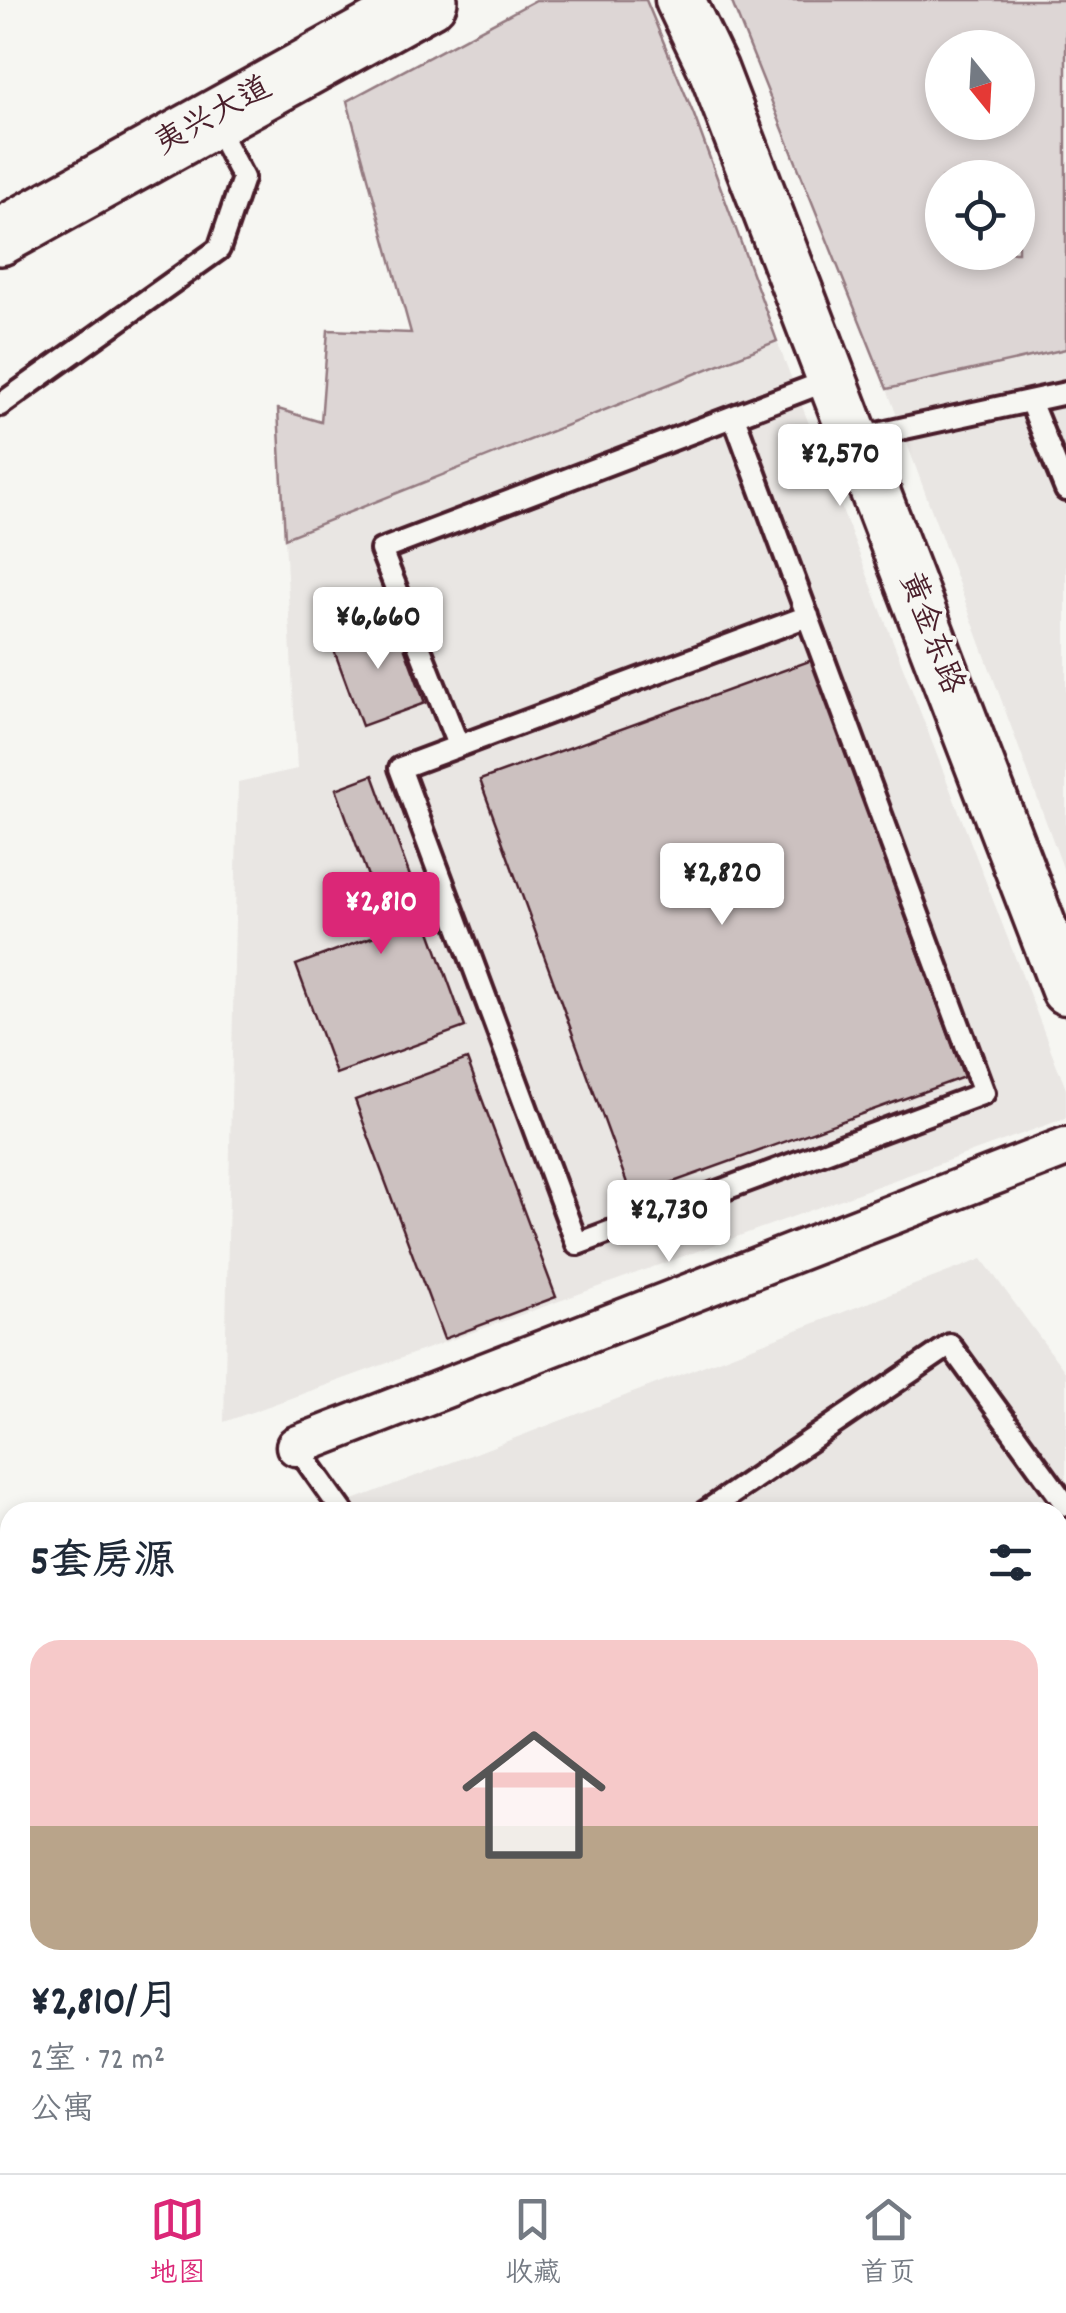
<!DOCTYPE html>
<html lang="zh">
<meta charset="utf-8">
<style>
:root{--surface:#fff;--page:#f2f2f3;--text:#1f2937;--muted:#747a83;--line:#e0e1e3;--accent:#db2777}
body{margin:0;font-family:Dekko,"LXGW WenKai TC",sans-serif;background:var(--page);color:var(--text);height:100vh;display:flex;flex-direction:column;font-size:38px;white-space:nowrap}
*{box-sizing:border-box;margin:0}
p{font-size:32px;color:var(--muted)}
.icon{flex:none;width:55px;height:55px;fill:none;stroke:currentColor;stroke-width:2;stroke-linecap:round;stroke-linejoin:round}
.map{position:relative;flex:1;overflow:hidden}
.panel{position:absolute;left:0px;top:1502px;width:1068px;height:672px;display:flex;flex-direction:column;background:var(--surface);border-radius:30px 30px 0 0;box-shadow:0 5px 15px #0003}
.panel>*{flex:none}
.needle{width:65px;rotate:162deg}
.fabs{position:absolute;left:925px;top:30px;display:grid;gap:20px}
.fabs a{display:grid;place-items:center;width:110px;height:110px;border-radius:50%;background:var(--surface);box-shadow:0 5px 15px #0003;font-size:50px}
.price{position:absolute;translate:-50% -85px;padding:0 22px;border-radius:10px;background:#fff;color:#222;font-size:32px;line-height:65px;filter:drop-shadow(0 2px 5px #0008)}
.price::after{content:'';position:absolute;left:50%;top:60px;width:30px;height:22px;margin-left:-15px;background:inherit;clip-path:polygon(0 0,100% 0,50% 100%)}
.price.on{background:var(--accent);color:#fff}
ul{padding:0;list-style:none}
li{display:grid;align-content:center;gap:20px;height:530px;padding:0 30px}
li span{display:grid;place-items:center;height:310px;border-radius:30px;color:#555}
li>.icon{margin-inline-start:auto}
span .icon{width:180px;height:180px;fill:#fffc;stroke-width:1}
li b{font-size:42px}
h2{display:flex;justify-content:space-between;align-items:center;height:120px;padding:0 30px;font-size:42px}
.dock{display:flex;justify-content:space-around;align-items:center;height:140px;border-top:2px solid var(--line);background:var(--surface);font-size:28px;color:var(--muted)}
.dock a{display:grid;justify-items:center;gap:5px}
.dock .on{color:var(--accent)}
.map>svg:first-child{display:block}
.built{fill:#e9e6e3}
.green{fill:#ddd6d5;stroke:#947a80;stroke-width:2.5;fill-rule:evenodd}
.building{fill:#ccc1c0;stroke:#4a1f2b;stroke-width:2.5}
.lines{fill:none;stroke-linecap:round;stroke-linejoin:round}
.service-casing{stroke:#4a1f2b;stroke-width:28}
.minor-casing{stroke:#4a1f2b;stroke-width:45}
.tertiary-casing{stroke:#4a1f2b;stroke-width:55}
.trunk-casing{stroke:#4a1f2b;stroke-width:62}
.service{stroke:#f6f6f2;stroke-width:20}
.minor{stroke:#f6f6f2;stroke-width:38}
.tertiary{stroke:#f6f6f2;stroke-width:48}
.trunk{stroke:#f6f6f2;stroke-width:55}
.labels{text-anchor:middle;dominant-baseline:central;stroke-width:8;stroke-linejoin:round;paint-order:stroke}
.street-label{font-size:32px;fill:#4a1f2b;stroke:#f6f6f2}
</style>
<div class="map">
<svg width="1066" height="2173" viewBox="0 0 1066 2173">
<rect width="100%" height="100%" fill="#f6f6f2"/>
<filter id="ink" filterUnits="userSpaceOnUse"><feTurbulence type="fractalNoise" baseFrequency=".01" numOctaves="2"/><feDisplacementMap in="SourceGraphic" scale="20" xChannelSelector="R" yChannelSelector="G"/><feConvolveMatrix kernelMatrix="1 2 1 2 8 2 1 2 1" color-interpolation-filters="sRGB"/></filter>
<g filter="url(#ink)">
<path class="built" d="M777,341L1066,1089V1118L224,1422L238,782L297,769L285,538Z
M1066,349V876L887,389Z
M982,1259L1066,1373V2173H749L743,2165H1058V1512H322Z"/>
<path class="green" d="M536,0H646L694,115L777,341L285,538L278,409L321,422L328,330L411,333L347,101Z
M731,0H1066V349L887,389ZM942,48H1018V122H942ZM942,178H1018V252H942Z"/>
<path class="building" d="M394,619L425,703L362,726L331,642Z
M812,660L964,1077L632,1197L480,780Z
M373,775L465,1027L336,1074L296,965L388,931L336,789Z
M467,1059L556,1297L444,1339L355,1100Z"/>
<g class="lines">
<defs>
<path id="service" d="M1030,401L1066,490
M0,405L219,249L243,178L213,121
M734,417L984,1093L577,1244L400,768L808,616
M854,439L1066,393
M458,745L381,550L832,379
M296,1446L343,1512
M705,1512L950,1345L1066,1505
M0,1755L10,1764
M0,1929L10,1938
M0,2060L10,2066
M0,2099L10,2128
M27,2165L33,2173
M541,2165L551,2173
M799,2165L805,2173"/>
<path id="minor" d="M296,1446L1066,1147"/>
<path id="tertiary" d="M680,0L713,69L1066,990"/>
<path id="trunk" d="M0,237L429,0"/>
</defs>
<use href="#service" class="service-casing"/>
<use href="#minor" class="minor-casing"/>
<use href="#tertiary" class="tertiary-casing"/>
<use href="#trunk" class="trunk-casing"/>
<use href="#service" class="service"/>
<use href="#minor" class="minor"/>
<use href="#tertiary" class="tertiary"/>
<use href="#trunk" class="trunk"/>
</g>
</g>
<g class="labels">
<g class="street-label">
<text transform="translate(214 118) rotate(-29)">夷兴大道</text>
<text transform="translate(929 634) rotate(69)">黄金东路</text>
</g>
</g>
</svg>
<div class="fabs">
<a><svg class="needle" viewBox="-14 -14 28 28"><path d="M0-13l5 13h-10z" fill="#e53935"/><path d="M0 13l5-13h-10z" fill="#747a83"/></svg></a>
<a><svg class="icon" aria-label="locate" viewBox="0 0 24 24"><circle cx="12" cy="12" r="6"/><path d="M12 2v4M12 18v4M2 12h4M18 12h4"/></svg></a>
</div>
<b class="price" style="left:840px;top:509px">¥2,570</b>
<b class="price" style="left:378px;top:672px">¥6,660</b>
<b class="price" style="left:722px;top:928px">¥2,820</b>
<b class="price on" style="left:381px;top:957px">¥2,810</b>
<b class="price" style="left:669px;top:1265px">¥2,730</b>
<section class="panel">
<h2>5套房源<svg class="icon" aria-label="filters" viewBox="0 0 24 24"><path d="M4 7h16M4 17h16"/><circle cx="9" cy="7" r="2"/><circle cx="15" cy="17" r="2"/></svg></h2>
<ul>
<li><span style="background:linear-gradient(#f6c9c9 60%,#b9a48a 0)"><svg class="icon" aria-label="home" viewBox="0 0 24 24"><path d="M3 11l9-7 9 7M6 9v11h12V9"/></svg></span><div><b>¥2,810/月</b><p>2室 · 72 m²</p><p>公寓</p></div></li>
</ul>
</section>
</div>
<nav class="dock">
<a class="on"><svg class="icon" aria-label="map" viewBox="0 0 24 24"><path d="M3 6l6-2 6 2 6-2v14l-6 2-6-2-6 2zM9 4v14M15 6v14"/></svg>地图</a>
<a><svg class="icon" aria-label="saved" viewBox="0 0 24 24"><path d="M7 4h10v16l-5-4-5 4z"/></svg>收藏</a>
<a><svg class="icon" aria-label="home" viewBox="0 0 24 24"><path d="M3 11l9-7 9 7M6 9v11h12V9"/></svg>首页</a>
</nav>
